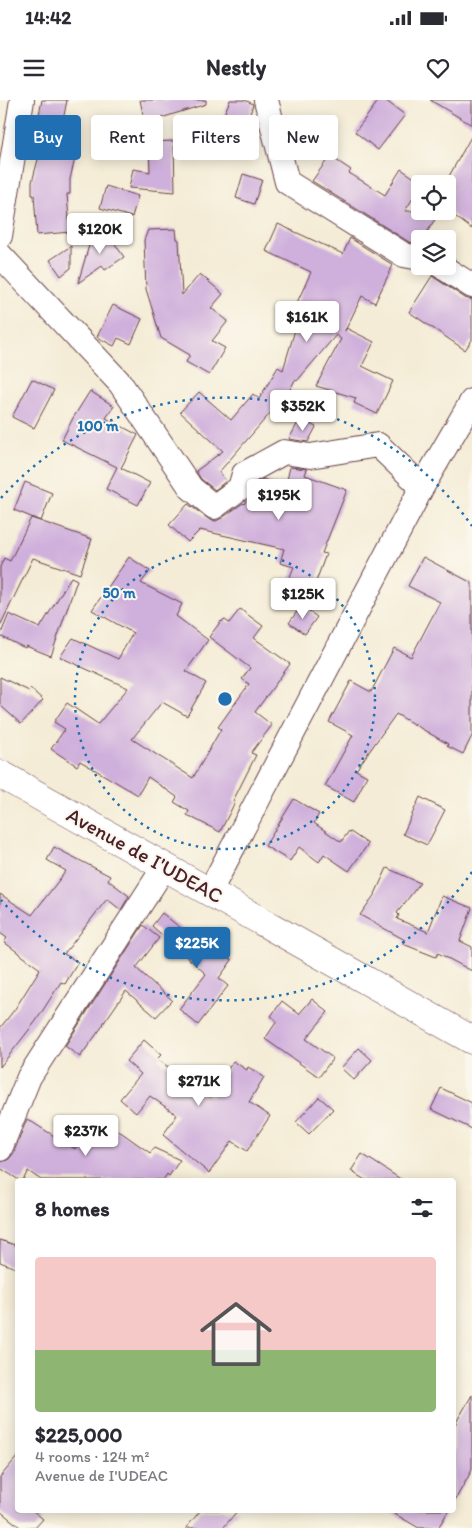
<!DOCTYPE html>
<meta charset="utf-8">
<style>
:root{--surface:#fff;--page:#f7f7f7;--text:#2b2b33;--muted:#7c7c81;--accent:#1f6fb2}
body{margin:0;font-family:Itim,sans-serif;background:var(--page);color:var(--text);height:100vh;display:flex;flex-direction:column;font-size:19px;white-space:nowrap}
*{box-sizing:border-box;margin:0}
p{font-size:16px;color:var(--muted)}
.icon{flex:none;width:28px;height:28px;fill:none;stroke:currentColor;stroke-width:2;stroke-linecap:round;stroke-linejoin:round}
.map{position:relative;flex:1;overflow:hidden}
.details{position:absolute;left:15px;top:1078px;width:441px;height:335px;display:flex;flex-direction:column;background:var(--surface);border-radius:5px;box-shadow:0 2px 12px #0003}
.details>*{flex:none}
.guide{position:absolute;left:15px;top:15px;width:442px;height:45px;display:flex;gap:10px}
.fabs{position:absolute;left:411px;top:75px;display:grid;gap:10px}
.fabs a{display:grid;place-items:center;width:45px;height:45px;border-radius:5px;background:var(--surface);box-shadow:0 2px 12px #0003;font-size:25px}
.price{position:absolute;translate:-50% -42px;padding:0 11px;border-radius:5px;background:#fff;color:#222;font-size:16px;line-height:32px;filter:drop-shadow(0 1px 2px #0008)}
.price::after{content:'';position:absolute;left:50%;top:30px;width:15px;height:11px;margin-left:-8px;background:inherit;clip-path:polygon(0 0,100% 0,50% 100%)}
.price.active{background:var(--accent);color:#fff}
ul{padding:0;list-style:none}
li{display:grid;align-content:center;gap:10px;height:265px;padding:0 20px}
li span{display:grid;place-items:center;height:155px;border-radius:5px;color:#555}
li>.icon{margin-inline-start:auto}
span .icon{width:90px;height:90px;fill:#fffc;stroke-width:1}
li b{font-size:21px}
h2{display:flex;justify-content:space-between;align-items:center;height:60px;padding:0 20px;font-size:21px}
.chip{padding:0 18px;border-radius:5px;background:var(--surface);box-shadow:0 2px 12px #0003;font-size:18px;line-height:45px}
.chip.active{background:var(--accent);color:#fff}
.status{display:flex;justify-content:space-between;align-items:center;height:35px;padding:0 25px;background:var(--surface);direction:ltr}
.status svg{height:14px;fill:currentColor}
header{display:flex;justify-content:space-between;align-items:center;height:65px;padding:0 20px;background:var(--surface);font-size:22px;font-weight:700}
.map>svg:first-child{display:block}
.building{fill:#cfafdb}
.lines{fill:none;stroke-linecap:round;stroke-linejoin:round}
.minor-casing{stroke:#643e45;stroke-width:26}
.major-casing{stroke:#643e45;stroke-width:29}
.minor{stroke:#fff;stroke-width:24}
.major{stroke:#fff;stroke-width:28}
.ring{fill:none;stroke:#1f6fb2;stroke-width:2.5;stroke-dasharray:2.5 5}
.labels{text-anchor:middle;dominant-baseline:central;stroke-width:4;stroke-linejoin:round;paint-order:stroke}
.street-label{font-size:21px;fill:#4a1f2b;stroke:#fbf7ec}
.centre{fill:#1f6fb2;stroke:#fbf7ec;stroke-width:2.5}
.ring-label{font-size:15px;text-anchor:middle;font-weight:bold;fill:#1f6fb2;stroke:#fbf7ec;stroke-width:4;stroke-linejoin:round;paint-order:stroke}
</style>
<div class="status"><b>14:42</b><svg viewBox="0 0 49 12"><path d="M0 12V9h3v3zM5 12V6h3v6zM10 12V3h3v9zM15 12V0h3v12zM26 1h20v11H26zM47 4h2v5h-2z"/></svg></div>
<header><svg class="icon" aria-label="menu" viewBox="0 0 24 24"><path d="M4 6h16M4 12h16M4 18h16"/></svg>Nestly<svg class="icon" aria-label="heart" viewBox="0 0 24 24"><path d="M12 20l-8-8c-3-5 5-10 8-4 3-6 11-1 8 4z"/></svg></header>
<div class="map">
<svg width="472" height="1428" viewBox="0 0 472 1428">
<rect width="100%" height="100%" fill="#fbf7ec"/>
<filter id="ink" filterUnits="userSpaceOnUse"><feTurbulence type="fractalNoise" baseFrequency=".02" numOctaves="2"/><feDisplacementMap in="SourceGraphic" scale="10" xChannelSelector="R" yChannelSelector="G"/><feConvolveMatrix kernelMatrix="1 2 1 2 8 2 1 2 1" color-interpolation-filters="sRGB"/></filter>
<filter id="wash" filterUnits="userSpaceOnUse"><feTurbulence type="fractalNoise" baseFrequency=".0096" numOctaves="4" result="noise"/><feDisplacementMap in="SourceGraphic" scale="20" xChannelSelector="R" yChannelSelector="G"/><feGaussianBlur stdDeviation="1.12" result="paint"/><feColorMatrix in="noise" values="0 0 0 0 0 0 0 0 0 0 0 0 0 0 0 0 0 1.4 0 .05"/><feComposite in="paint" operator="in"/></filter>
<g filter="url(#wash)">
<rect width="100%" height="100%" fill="#f4ecd6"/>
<g id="blocks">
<path class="building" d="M42,0H67L59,41L78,46L70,79V94H67L70,132L37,135L34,95H32V82L48,22L38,20Z
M140,0H206V4L145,23Z
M230,0H245L253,4L248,21L235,48L212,43Z
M379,0H385L405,15L378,50L355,32Z
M430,0H472V25Z
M472,35V129L448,111V78Z
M174,41L175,92L129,88L133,69L150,72L149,42Z
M330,56L351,70L349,73L385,95L401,69L422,83L420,84V87L405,111H440L423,139H420V144L409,142L312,81Z
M243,74L262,80L254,104L236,98Z
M106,86L138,96L132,117L100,108Z
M278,124L343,154L350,138L393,165L375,203L362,196L345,231L346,228L374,242L362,266L393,281L377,314L354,303L356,298L316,286L341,239L336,235L297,281L295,280L278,312L273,310L219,372L226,381L215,390L201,379L196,371L223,351L180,312L199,292L231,320L253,294L259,299L278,267L283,270L301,210L295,207L311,172L266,151Z
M176,129L177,139L179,140L182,195L200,174L223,194L211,208L228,221L212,241L225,248L209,275L186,262L190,255L161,238L146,189L144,140L148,130Z
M106,131L124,157L105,170L102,166L78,183L90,142Z
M71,146V168L61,176L50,160Z
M432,176L465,198L472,200V240L465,250L409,212Z
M113,205L142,219L131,244L118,238L114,246L97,237Z
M32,279L54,290L34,328L12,317Z
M90,291L114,306L106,318L138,335L121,368L150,383L138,405L106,389L117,367L62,340L73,318Z
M300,319L316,327L308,342L289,339Z
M290,367L307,369L305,375L347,390L322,453L326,454L314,487L289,479L294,467L280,463L284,449L200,430L188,442L169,425L188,404L210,420L216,421L222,418L243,403L244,404L253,392L256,383L263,379L285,389Z
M25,382L52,393L41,421L14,410Z
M31,418L92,439L80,474L33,458L0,526V467L4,458L10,461Z
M129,457L150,471L141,483L182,504L176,516L208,540L186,571L206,583L187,616L162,602L132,639L193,678L221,629L218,627L249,584L242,579L250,568L209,537L221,521L222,522L224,519L229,523L240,509L263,526L254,538L290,564L255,612L272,625L251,653L256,655L233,701L235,702L220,732L187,715L189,711L174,702L177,697L148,677L138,695L80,661L77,666L51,649L65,629L54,622L67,603L98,624L128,588L60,557L73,538L118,559L133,533L92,510Z
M423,457L472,483V636L463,654L447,646L448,644L396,614L356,670L367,676L354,702L325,686L353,635L329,622L351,581L371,592L394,548L411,557L440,502L408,486Z
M71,477L77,480L51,556L26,546L25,548L0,536L9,514L40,528Z
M301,506L317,517L305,534L289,523Z
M0,577L29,591L31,589L43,600L21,624L0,605Z
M420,697L445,710L427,745L403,734Z
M294,699L319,714L314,723L341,742L349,731L368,744L349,771L324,754L319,762L299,747L290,761L265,746Z
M54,747L110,776L108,780L129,796L121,810L107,799L64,854L78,862L65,884L61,882L36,921L0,967V928L15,909L40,869L4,842L7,838L0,833V794L32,815L66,771L47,760Z
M387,768L420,783L397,813L399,815L397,819L428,832L442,796L472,808L460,841L472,847V871L438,853L436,857L403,844L405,840L360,815L375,794Z
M162,813L210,852L213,847L232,860L219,878L228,886L198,925L179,909L206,874L152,826Z
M143,825L159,838L136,868L172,900L156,917L126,891L103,924H104L80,957L65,946Z
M312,899L328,912L306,939L333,958L319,977L265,939L277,921L271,916L282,901L299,914Z
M144,940L161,955L157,959L211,997L233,961L247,970L248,967L264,977L249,1002L270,1016L247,1051L232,1041L209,1073L163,1035L177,1015L150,996L136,1013L120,999L141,974L126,961Z
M359,948L372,960L354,980L341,968Z
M441,988L472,1003V1029L431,1009Z
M319,997L333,1009L309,1034L296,1022Z
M89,1018L122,1033L150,1053L154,1048L180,1060L169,1076L167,1074L163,1080H41L28,1071L23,1080H19L0,1068V1062L8,1060L13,1054L27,1019L75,1049Z
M362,1054L402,1080H365L351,1071Z
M0,1140L18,1146V1169L0,1162Z
M472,1295V1370L454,1402V1326Z
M18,1356V1410H32L43,1419L35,1428H21L0,1411V1377Z
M201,1410H238L223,1428H186Z
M388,1410H449L438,1428H419Z"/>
</g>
</g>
<g filter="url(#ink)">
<use href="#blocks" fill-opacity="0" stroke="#643e45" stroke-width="1"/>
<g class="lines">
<defs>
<path id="minor" d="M266,0L287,82L404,155L420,158
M0,136L22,0
M0,155L120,283L191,388L214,407L240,388L244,374L284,352L310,356L378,345L422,387
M441,166L472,186
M210,791L422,387L472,301
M0,1049L29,977L165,766"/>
<path id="major" d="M0,674L472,940"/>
</defs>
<use href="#minor" class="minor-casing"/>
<use href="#major" class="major-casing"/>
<use href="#minor" class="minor"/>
<use href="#major" class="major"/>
</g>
</g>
<g class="ring">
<circle cx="225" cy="599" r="150"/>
<path d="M472 772A301 301 0 0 1 1 800M1 398A301 301 0 0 1 472 426"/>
</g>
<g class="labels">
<g class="street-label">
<text transform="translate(145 755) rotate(29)">Avenue de I'UDEAC</text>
</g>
</g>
<circle cx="225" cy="599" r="8" class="centre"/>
<g class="ring-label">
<text x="98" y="331">100 m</text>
<text x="119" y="498">50 m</text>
</g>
</svg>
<div class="fabs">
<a><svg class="icon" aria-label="locate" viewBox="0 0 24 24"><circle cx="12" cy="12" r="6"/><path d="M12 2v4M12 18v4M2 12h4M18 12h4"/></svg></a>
<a><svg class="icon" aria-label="layers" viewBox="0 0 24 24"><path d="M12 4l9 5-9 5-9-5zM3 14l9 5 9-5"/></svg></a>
</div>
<b class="price" style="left:100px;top:155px">$120K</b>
<b class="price" style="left:307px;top:243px">$161K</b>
<b class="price" style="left:303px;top:332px">$352K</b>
<b class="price" style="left:279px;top:421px">$195K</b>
<b class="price" style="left:303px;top:520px">$125K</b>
<b class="price active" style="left:197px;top:869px">$225K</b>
<b class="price" style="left:199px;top:1007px">$271K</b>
<b class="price" style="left:86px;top:1057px">$237K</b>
<div class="guide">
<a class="chip active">Buy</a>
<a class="chip">Rent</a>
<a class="chip">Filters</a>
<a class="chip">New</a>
</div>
<section class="details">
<h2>8 homes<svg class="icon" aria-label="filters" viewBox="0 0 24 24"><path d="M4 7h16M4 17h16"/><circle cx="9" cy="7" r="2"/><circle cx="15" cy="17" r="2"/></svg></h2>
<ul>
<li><span style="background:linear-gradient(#f6c9c9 60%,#8fb573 0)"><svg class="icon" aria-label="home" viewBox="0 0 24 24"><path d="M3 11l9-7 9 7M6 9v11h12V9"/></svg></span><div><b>$225,000</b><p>4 rooms · 124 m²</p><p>Avenue de I'UDEAC</p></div></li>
</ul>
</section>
</div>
